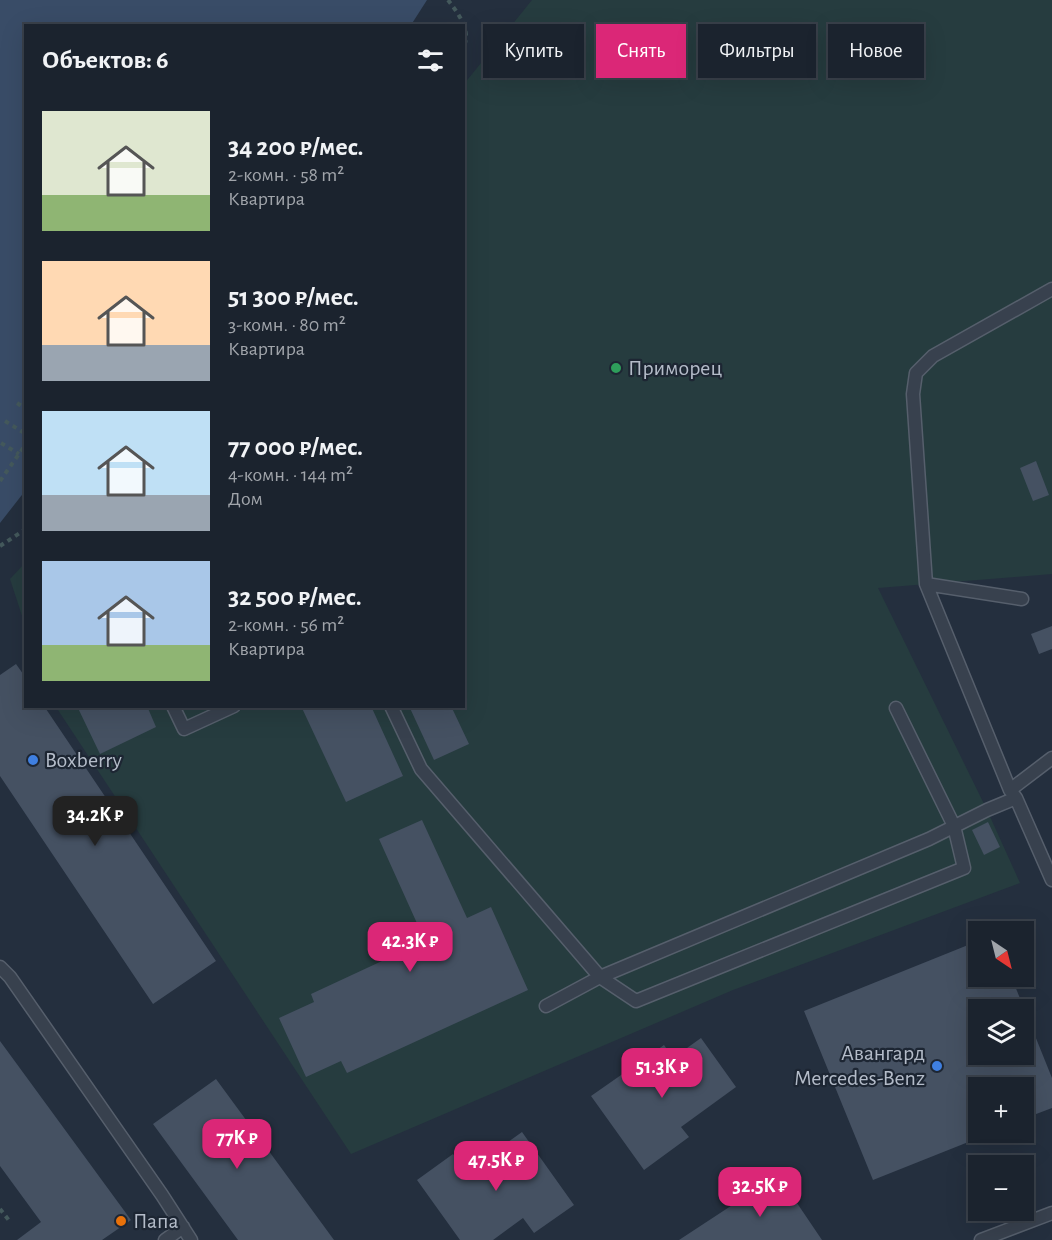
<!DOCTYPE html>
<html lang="ru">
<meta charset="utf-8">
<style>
:root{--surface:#1b232e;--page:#282f3a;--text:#f1f3f6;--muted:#a0a4aa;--line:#39404a;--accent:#db2777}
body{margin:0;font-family:"Alegreya Sans",sans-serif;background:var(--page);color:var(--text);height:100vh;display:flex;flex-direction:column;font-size:22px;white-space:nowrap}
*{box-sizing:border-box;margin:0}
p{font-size:20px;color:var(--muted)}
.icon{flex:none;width:33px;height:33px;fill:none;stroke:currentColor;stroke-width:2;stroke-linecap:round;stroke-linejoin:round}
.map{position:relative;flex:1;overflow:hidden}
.sheet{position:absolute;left:24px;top:24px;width:441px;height:684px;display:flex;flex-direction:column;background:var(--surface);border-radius:0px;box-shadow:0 6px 24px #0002,0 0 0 2px var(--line)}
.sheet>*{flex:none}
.banner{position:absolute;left:483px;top:24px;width:478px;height:54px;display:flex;gap:12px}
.needle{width:39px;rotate:145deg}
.buttons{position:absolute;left:968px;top:921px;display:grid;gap:12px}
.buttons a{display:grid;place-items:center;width:66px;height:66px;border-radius:0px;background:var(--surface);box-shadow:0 6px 24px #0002,0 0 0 2px var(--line);font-size:30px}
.price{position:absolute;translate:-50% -51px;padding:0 14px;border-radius:12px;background:var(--accent);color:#fff;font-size:20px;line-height:39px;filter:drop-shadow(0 2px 3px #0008)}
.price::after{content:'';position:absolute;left:50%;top:36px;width:18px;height:14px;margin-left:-9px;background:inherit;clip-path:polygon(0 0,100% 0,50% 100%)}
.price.selected{background:#222;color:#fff}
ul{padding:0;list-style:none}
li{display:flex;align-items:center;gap:18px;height:150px;padding:0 18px}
li span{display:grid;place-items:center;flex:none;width:168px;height:120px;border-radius:0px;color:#555}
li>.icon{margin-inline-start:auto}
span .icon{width:72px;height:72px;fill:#fffc;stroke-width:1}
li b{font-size:26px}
h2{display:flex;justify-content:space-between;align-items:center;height:72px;padding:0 18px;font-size:26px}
.pill{padding:0 21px;border-radius:0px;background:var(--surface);box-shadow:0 6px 24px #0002,0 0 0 2px var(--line);font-size:21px;line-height:54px}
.pill.selected{background:var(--accent);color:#fff}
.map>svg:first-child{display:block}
.green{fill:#263c3f}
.water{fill:#394c67}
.building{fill:#455162;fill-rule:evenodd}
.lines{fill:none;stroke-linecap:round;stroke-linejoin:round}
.lane-casing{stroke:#565f6c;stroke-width:15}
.path{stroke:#44595c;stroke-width:4;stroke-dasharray:4.5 4.5;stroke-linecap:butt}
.lane{stroke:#38414e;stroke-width:12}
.leisure-dot{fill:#2e9e5b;stroke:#1d2633;stroke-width:2}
.shop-dot{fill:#3f7fe0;stroke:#1d2633;stroke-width:2}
.food-dot{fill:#e8710a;stroke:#1d2633;stroke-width:2}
.labels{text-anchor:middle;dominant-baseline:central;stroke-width:4.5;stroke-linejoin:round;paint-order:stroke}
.poi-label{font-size:22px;fill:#b4bcc9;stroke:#1d2633;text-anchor:start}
</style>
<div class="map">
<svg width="1052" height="1240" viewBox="0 0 1052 1240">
<rect width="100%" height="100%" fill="#242f3e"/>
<path class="green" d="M532,0H1052V574L878,588L987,810L1020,883L733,990L351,1154L56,707L464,706V84Z
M25,563V625L10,579Z"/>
<path class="water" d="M0,0H427L411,25L26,26L25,491L0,523Z"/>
<path class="building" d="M1036,461L1049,495L1033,501L1020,468Z
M1052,626V649L1039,654L1031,634Z
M16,664L26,678V706H44L216,961L153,1004L0,776V675Z
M77,706H127L128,709L134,706H147L156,727L100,754Z
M301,706H371L403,776L346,802Z
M409,706H451L469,744L434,760Z
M422,820L467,918L491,907L528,990L347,1073L341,1061L306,1077L279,1018L314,1002L311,994L425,941L379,839Z
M988,822L1000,847L984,855L972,830Z
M978,941V976H1011L1052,1078V1108L1023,1119V1088H978V1132L991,1133L873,1180L804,1011ZM978,1010H1023V1054H978Z
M701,1038L736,1087L681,1127L689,1137L644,1170L591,1096L664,1045L673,1058Z
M0,1041L131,1220L102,1240H17L41,1222L0,1166Z
M216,1079L334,1240H238L153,1124Z
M522,1132L574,1205L534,1233L523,1218L493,1240H460L417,1180L453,1154L466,1172Z
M778,1175L822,1240H679Z"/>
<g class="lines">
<defs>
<path id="lane" d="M1052,289L933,356L916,373L913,394L926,584L1010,790L1016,798L1052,880
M926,584L1022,599
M173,706L184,729L234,706
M391,706L421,769L600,977L636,1001L964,868L954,826L896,708
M1010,790L1052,758
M0,967L10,977L162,1195L191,1240
M546,1006L600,977L929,839L987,810L1016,798
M165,1240L183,1227
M981,1240L1052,1213"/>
</defs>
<use href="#lane" class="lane-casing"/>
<path class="path" d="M448,0C458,13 471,30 464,46
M17,403L26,409
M5,421L26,434
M1,443L19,454
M0,481L26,444
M0,546L26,529
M0,1209L11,1223"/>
<use href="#lane" class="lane"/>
</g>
<circle class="leisure-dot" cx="616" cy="368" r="6"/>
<g class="shop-dot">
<circle cx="33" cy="760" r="6"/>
<circle cx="937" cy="1066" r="6"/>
</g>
<circle class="food-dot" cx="121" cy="1221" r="6"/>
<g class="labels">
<g class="poi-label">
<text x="628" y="368">Приморец</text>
<text x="45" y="760">Boxberry</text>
<text x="925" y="1053" text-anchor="end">Авангард<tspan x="925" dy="25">Mercedes-Benz</tspan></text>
<text x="133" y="1221">Папа</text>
</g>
</g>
</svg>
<div class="buttons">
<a><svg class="needle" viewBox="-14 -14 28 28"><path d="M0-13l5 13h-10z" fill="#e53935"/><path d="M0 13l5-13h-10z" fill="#a0a4aa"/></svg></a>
<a><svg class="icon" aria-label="layers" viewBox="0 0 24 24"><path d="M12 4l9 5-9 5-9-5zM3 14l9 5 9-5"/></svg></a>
<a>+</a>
<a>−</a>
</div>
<b class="price selected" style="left:95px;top:847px">34.2K ₽</b>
<b class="price" style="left:410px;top:973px">42.3K ₽</b>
<b class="price" style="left:662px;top:1099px">51.3K ₽</b>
<b class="price" style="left:237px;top:1170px">77K ₽</b>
<b class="price" style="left:496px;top:1192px">47.5K ₽</b>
<b class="price" style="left:760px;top:1218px">32.5K ₽</b>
<div class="banner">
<a class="pill">Купить</a>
<a class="pill selected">Снять</a>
<a class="pill">Фильтры</a>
<a class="pill">Новое</a>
</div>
<section class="sheet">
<h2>Объектов: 6<svg class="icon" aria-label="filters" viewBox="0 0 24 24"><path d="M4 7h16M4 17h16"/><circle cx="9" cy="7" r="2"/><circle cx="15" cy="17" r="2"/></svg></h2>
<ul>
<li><span style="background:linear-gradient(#dfe7d0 70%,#8fb573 0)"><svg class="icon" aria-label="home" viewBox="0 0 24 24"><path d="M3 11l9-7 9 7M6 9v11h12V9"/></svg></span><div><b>34 200 ₽/мес.</b><p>2-комн. · 58 m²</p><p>Квартира</p></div></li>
<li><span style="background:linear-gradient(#ffd9b3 70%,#9aa5b1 0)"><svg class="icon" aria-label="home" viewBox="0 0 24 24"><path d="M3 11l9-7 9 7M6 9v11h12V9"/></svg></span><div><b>51 300 ₽/мес.</b><p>3-комн. · 80 m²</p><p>Квартира</p></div></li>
<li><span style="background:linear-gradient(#bfe0f5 70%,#9aa5b1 0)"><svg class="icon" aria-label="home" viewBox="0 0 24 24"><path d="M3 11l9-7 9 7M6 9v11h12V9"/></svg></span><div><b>77 000 ₽/мес.</b><p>4-комн. · 144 m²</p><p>Дом</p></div></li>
<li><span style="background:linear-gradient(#a9c7e8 70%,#8fb573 0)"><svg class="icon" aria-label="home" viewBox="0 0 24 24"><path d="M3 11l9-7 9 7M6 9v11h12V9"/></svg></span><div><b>32 500 ₽/мес.</b><p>2-комн. · 56 m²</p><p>Квартира</p></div></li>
</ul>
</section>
</div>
